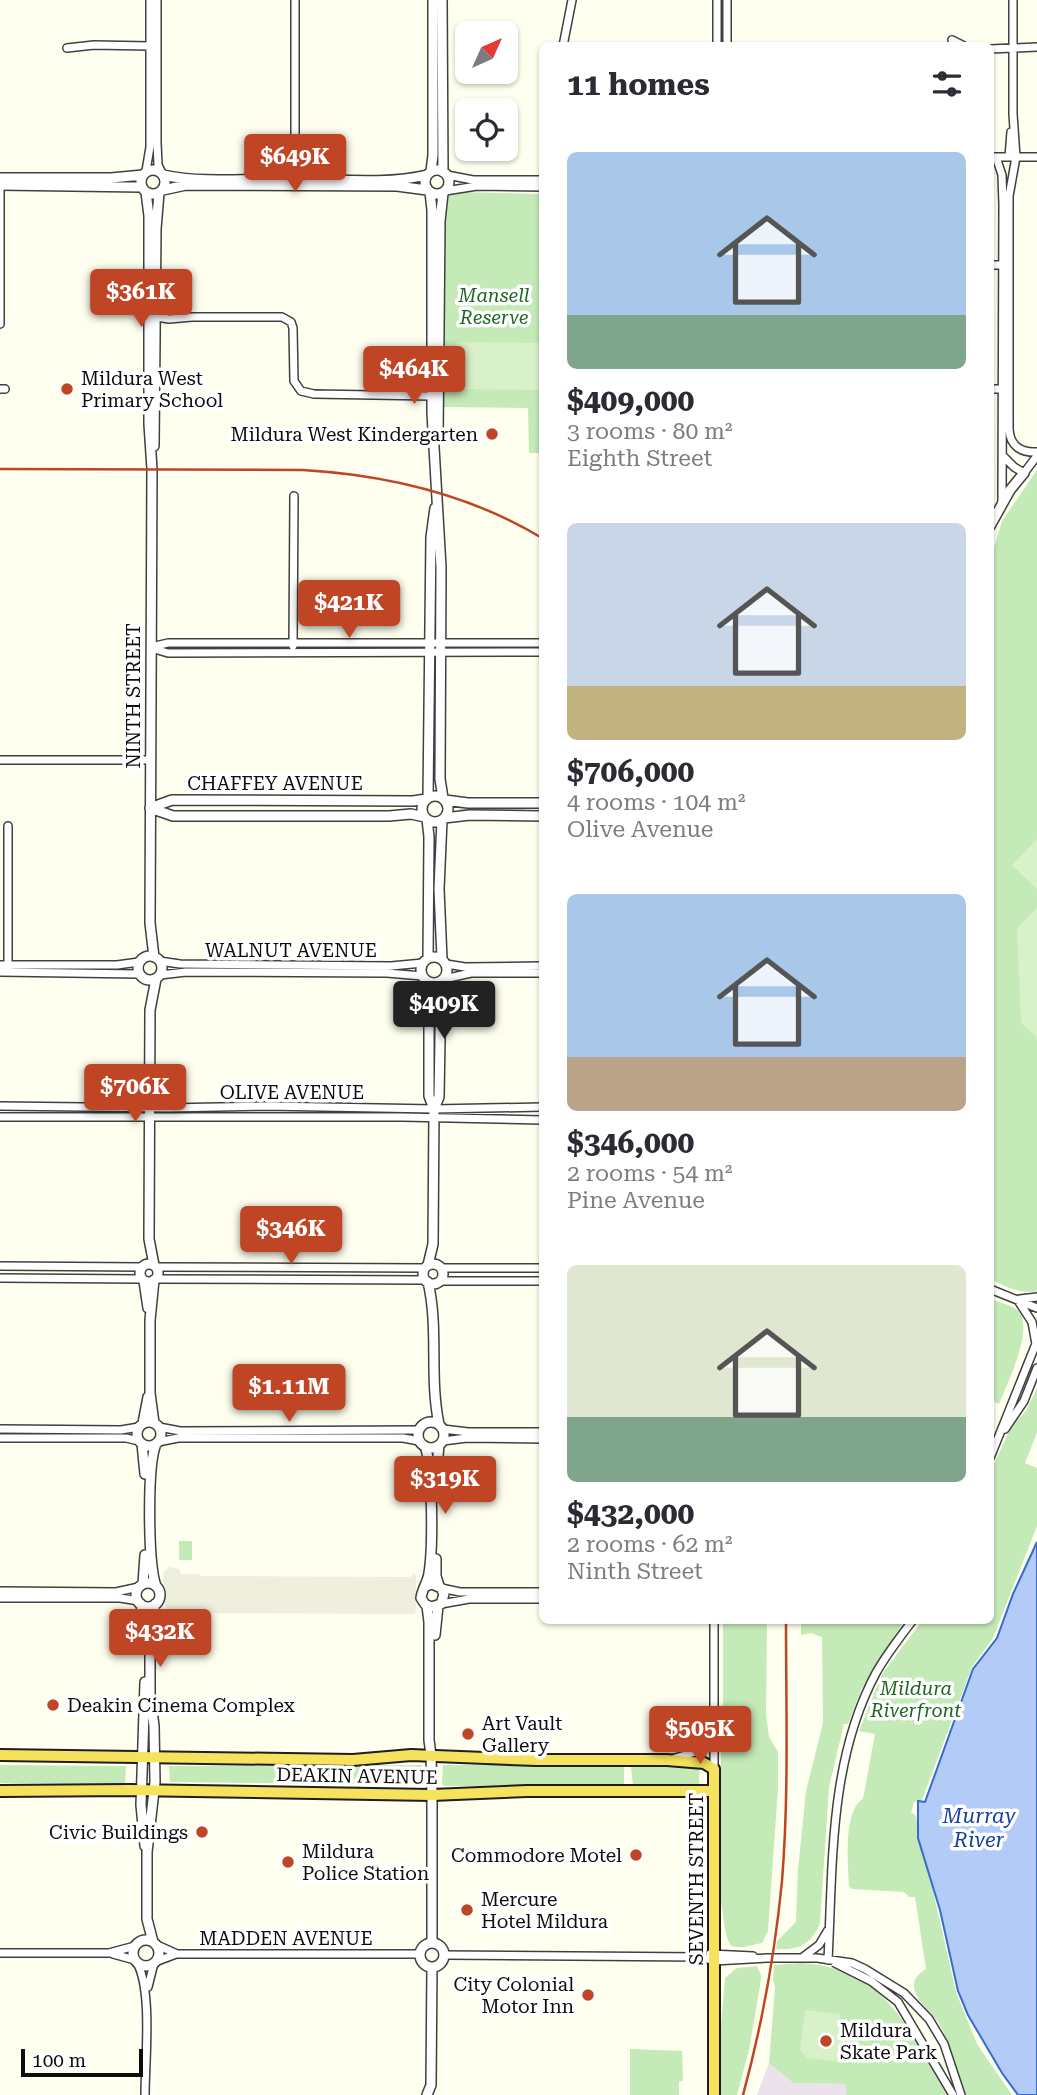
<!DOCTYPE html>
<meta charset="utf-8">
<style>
:root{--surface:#fff;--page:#f2f2f3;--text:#2b2b33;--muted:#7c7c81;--accent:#bf4524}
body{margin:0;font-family:"Roboto Serif",serif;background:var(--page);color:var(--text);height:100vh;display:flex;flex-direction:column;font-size:26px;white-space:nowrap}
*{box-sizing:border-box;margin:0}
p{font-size:23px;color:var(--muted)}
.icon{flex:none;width:38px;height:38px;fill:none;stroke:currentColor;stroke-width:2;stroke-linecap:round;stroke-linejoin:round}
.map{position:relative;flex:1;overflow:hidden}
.panel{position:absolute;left:539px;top:42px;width:455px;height:1582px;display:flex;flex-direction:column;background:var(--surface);border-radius:10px;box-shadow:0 2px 5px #0004}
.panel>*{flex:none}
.needle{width:46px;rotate:45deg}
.controls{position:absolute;left:455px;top:21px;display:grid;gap:14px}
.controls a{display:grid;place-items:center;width:63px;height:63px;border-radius:10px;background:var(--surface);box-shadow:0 2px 5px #0004;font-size:35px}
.scale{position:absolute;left:21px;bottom:18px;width:122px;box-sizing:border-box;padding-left:7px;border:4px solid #0d0d0d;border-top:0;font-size:19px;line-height:24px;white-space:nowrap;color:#0d0d0d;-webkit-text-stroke:5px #fff;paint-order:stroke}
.price{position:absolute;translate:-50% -60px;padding:0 16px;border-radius:7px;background:var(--accent);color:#fff;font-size:23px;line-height:46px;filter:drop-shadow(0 2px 4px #0008)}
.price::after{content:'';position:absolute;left:50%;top:42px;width:21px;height:16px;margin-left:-10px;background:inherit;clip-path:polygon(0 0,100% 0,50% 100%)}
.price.active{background:#222;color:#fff}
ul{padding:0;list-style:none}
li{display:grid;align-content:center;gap:14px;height:371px;padding:0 28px}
li span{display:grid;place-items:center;height:217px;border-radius:10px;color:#555}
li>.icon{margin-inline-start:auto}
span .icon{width:126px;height:126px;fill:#fffc;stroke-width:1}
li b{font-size:30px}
h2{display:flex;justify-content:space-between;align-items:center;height:84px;padding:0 28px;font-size:30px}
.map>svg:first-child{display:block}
.industrial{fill:#ece2eb}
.green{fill:#c4eab7}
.pitch{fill:#d9f1c9}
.plaza{fill:#efefdd}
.water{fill:#b2cbf7;stroke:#386bcf;stroke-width:2}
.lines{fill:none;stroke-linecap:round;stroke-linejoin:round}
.minor-casing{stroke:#404040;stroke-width:10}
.tertiary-casing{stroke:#404040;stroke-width:12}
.trunk-casing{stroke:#1e1e1e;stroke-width:14}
.minor{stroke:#fff;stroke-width:7}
.tertiary{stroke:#fff;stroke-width:9}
.trunk{stroke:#f6e25c;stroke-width:10}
.rail{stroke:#bf4524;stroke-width:2.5}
.poi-dot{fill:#bf4524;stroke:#fff;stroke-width:2.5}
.labels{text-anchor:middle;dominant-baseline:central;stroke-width:7;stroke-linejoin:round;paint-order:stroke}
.park-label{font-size:19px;font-style:italic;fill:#1d6621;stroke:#fff}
.poi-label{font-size:19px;fill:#0d0d0d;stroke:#fff;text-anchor:start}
.street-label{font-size:19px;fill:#0d0d0d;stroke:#fff}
.water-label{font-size:21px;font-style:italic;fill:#153fa1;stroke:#fff}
</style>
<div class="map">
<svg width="1037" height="2095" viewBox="0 0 1037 2095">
<rect width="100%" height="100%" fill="#feffee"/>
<path class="industrial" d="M769,2063L793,2083L846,2084V2095H757Z"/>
<path class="green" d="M456,192L542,194V453H529L528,408L444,407L445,204L447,197Z
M1037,470V1291C1021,1294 1005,1287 991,1279V558L1002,521Z
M459,807H525V811L459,813Z
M433,993L437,1001L436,1093H432L431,994Z
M991,1298C998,1303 1009,1304 1016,1309C1037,1324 1007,1384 999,1404L991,1400Z
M1037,1388V1433L1025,1463L1037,1468V1526L993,1638L972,1667L922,1800L914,1802L911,1812L916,1816L956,1992L977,2044L1012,2095H966C955,2072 952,2044 938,2022C931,2011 914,2000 914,1986C914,1977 920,1973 926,1969L915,1897H909L904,1892L852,1889L849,1886C848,1865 843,1810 863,1799L875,1734L859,1731L882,1674L922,1621L990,1620L991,1471L1011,1427L1026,1411Z
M179,1541H192V1560H179Z
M721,1621H767L766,1714L769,1737L778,1752V1788L768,1931L762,1943C754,1944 739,1950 732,1946C725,1942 723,1912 721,1901V1741L723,1735V1623Z
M801,1621H904L861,1690L848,1724H844L829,1787L820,1923C812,1944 798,1951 776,1949L777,1941L796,1922L798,1869L806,1791L823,1723L822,1637L811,1633L801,1635Z
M0,1765L126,1766L125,1784L0,1783Z
M422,1765V1785L170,1782L169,1766Z
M443,1765H622L624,1767V1785L444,1786L442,1784Z
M633,1765H699V1787L633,1786L631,1767Z
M802,1963C886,1968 910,2032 948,2095H846V2084L793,2083L769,2063L775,1987L773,1980L774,1965Z
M757,1966L761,1975L760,1986L749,2050L737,2095H721V2025L725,1978L737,1968Z
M630,2049L682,2051L683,2081H679V2095H630Z"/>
<path class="pitch" d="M456,342L542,343V390L456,389Z
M991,834H993L992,1101H990Z
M1037,839V889L1012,865Z
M1037,908V1038L1021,1023L1017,928Z
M805,2010L840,2014L839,2031L851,2032L848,2063L807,2058L800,2050Z"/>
<path class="plaza" d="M169,1567L179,1569L181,1574H199L201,1576L410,1577L414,1573L416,1576V1612L414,1614L169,1613L166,1616L163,1573Z"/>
<path class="water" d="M1037,1542V2095H1018L1002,2073L968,2015L958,1991L940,1910L918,1838V1801L925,1802L973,1669L997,1638L1013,1594Z"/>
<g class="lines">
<defs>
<path id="minor" d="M157,0V143L158,165L162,173
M1013,0V114L1016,157L1009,196V429C1010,446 1021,453 1037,452
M952,40L964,46
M563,46L572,0
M717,46V0
M727,46V0
M67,48L94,45L150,46
M990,49L1037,47
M990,157H1037
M996,157L1002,175L1003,205L1002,503
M1009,157L1011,132
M146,171L150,147V0
M447,175L473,180H542
M292,179L295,144V0
M0,182V324
M445,191L477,186L542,187
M990,265H1007
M150,316L169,319L192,317H282L291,322L293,328L294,381L301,391L314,394L432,396
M0,389H5
M990,389H1004
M1003,456L1014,467L1024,473L1037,456
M293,646L294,496
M151,647L168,643H542
M151,648L168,653L542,652
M0,760H150
M159,961L180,964L391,966L423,963
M446,964L465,967L542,966
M0,965H117L139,962
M0,972L139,974
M8,972V826
M160,975L186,972L387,973L422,976
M444,979L471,973H542
M0,1106L167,1108L266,1106L434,1109L542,1107
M0,1117H402L542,1120
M0,1266L142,1267
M156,1267L425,1268
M441,1268H542
M0,1278L141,1279
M156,1279L426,1280
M441,1281H542
M990,1289L1037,1308
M1020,1299L1037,1297
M1019,1302L1032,1322L1036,1344
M159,1427L180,1431L419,1430
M0,1429L121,1430L139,1427
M443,1429L468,1432H542
M1005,1429L1024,1401L1037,1368
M0,1438H126L139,1441
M443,1441L467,1438L542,1439
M158,1442L178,1438H403L419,1441
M990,1458L1037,1341
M441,1588L460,1592H542
M0,1591L116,1592L139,1587
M0,1598H120L139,1601
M441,1604L469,1599H542
M675,1758L699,1751L713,1738
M714,1769V1620
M155,1944L177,1954H419
M0,1953H109L135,1946
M113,1954L135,1960
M710,1954L753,1956
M444,1955L700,1957L714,1961L768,1958H817L852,1963L865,1969L904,1993L929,2019L944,2044L961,2095
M803,1957L819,1945L828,1930
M828,1960C833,1864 829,1760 876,1673C886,1655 900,1637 913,1620
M136,1961C153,1988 145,2061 145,2095
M155,1962L176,1954
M835,1963L871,1981L898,2002L953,2095
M148,1987L154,1963"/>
<path id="tertiary" d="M442,0L443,172
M141 182a12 12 0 1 1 24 0a12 12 0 1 1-24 0Z
M425 182a12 12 0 1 1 24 0a12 12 0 1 1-24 0Z
M431,171L433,155V0
M163,175C205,184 250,178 292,179C334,179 386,185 427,175
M0,178H111L143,175
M0,185L142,187
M163,190L186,185L397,186L427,190
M146,192L149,216V424L152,469L150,923L154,957
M430,192L432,210V413L441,567L440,779L443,798
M438,437L440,221L443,193
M154,446L156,229L159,193
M990,526L1010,490L1024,473
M422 809a13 13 0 1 1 26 0a13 13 0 1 1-26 0Z
M428,797L431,537L435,508
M445,800L468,803H542
M150,808L172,800L413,801L426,799
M150,808L173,816H389L411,814L425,817
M444,818L470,815L542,816
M427,819L429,837L428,958
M138 968a12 12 0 1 1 24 0a12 12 0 1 1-24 0Z
M421 970a13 13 0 1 1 26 0a13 13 0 1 1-26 0Z
M442,959L439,889L442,820
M426,980L429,1000V1096L434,1109
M140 1273a9 9 0 1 1 18 0a9 9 0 1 1-18 0Z
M423 1274a10 10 0 1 1 20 0a10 10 0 1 1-20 0Z
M154,1265L149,1239L150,1010L156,979
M428,1265L433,1244L434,1109L439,1097L441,981
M144,1281L148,1308
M428,1282C439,1329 429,1377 439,1424
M418 1435a13 13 0 1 1 26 0a13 13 0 1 1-26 0Z
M137 1434a12 12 0 1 1 24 0a12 12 0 1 1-24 0Z
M143,1423L148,1397
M154,1423L150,1393V1320L154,1280
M142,1444L145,1474
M156,1444C147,1465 148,1564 156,1586
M425,1446C433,1468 433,1548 429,1573C428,1582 422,1589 421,1598L425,1604L431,1607L441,1604L444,1594L441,1588L432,1584L426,1586
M436,1478L439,1445
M436,1559V1576L439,1586
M136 1595a12 12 0 1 1 24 0a12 12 0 1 1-24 0Z
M143,1584L145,1555
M141,1604L145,1633
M427,1606L429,1622V1740L431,1755L432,1795V1942
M435,1635L438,1606
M145,1682L141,1805L145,1846
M133 1953a13 13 0 1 1 26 0a13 13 0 1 1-26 0Z
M153,1942L147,1919V1852L155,1782L154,1726L150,1695V1628L155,1604
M420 1955a12 12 0 1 1 24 0a12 12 0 1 1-24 0Z
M427,2095L431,2085L432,1967"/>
<path id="trunk" d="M0,1755L353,1760L411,1755L536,1760H667L704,1763L714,1769V2095
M0,1791L130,1790L432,1795L527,1791H714"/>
</defs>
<use href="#minor" class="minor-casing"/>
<use href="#tertiary" class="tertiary-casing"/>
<use href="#trunk" class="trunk-casing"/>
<use href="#minor" class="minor"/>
<use href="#tertiary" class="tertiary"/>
<use href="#trunk" class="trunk"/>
<path class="rail" d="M0,469L303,470C387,475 469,494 542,538
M743,2095C762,2025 775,1953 782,1881C789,1795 786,1707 786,1620"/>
</g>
<g class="poi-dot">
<circle cx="67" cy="389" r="7"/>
<circle cx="492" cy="434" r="7"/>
<circle cx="53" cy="1705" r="7"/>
<circle cx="468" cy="1734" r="7"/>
<circle cx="202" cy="1832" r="7"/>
<circle cx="636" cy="1855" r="7"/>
<circle cx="288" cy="1862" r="7"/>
<circle cx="467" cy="1910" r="7"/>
<circle cx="588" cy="1995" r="7"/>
<circle cx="826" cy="2041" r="7"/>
</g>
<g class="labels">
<g class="park-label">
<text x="494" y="295">Mansell<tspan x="494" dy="22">Reserve</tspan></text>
<text x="916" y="1688">Mildura<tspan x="916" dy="22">Riverfront</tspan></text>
</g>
<g class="poi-label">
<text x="81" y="378">Mildura West<tspan x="81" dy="22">Primary School</tspan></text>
<text x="478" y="434" text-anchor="end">Mildura West Kindergarten</text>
<text x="67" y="1705">Deakin Cinema Complex</text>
<text x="482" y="1723">Art Vault<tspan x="482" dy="22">Gallery</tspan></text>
<text x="188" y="1832" text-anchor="end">Civic Buildings</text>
<text x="302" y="1851">Mildura<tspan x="302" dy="22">Police Station</tspan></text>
<text x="622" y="1855" text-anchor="end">Commodore Motel</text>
<text x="481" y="1899">Mercure<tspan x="481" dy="22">Hotel Mildura</tspan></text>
<text x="574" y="1984" text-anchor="end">City Colonial<tspan x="574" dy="22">Motor Inn</tspan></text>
<text x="840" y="2030">Mildura<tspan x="840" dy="22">Skate Park</tspan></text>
</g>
<g class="street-label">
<text transform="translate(133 696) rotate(-90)">NINTH STREET</text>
<text x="275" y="783">CHAFFEY AVENUE</text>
<text x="291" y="950">WALNUT AVENUE</text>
<text x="292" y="1092">OLIVE AVENUE</text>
<text transform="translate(357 1776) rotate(1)">DEAKIN AVENUE</text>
<text transform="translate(696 1879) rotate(-90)">SEVENTH STREET</text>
<text x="286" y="1938">MADDEN AVENUE</text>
</g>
<g class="water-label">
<text x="979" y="1816">Murray<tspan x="979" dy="24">River</tspan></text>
</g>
</g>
</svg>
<div class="controls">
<a><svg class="needle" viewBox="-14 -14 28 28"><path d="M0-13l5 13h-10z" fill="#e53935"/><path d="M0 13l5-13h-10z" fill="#7c7c81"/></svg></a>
<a><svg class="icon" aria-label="locate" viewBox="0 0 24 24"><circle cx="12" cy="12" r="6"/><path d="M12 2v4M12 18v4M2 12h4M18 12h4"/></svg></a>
</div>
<div class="scale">100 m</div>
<b class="price" style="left:295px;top:194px">$649K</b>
<b class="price" style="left:141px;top:329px">$361K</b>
<b class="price" style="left:414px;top:406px">$464K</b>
<b class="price" style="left:349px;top:640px">$421K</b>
<b class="price active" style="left:444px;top:1041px">$409K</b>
<b class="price" style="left:135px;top:1124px">$706K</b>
<b class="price" style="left:291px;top:1266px">$346K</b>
<b class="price" style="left:289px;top:1424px">$1.11M</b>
<b class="price" style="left:445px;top:1516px">$319K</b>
<b class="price" style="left:160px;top:1669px">$432K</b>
<b class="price" style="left:700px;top:1766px">$505K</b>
<section class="panel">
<h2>11 homes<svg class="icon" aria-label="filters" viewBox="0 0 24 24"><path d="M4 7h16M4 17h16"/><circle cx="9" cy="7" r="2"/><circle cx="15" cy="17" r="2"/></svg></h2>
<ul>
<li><span style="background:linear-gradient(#a9c7e8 75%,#7fa58c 0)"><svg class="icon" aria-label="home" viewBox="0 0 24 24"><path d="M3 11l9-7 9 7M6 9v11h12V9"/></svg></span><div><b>$409,000</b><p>3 rooms · 80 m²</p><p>Eighth Street</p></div></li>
<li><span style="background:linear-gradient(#c9d6e8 75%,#c2b280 0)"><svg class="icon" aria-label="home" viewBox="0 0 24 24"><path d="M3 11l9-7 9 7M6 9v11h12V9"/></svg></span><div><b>$706,000</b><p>4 rooms · 104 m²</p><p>Olive Avenue</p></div></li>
<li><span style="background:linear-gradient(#a9c7e8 75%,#b9a48a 0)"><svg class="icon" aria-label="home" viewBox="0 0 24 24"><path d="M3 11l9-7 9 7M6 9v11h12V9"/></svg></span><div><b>$346,000</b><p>2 rooms · 54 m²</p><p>Pine Avenue</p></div></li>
<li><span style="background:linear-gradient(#dfe7d0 70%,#7fa58c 0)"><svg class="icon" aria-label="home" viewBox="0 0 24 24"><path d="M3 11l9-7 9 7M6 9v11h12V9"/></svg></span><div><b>$432,000</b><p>2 rooms · 62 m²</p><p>Ninth Street</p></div></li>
</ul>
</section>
</div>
